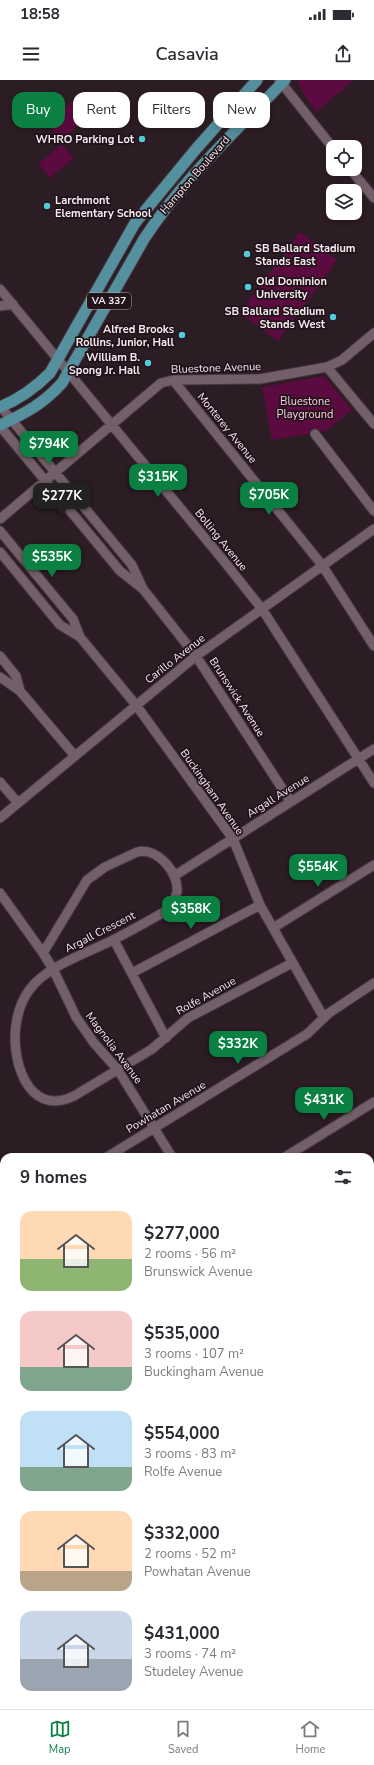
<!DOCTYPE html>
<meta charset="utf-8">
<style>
:root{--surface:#fff;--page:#f2f2f3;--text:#2b2b33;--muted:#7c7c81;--line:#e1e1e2;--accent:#0b8043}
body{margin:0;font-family:"Nunito Sans",sans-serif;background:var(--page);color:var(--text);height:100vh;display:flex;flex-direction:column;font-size:15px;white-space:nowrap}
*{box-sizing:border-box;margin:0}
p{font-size:13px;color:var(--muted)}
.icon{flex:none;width:22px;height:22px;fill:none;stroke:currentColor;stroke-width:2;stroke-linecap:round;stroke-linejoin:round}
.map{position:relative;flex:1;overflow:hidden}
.sheet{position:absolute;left:0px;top:1073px;width:374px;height:556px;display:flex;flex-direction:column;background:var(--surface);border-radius:12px 12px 0 0;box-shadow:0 2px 6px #0003}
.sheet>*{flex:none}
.top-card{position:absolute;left:12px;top:12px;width:350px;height:36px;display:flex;gap:8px}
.buttons{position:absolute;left:326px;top:60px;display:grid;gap:8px}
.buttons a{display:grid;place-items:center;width:36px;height:36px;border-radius:8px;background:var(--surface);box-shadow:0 2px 6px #0003;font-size:20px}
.price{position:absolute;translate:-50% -34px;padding:0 9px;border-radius:8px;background:var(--accent);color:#fff;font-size:13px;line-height:26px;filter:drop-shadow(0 1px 2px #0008)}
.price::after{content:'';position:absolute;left:50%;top:24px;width:12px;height:9px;margin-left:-6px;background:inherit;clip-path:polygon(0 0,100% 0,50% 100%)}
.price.selected{background:#222;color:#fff}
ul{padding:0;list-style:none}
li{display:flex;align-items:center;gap:12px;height:100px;padding:0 20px}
li span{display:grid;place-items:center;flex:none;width:112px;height:80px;border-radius:12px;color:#555}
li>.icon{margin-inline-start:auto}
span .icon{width:48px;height:48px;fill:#fffc;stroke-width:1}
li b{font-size:17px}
h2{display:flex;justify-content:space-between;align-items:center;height:48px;padding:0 20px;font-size:17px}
.tag{padding:0 14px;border-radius:12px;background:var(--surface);box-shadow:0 2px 6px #0003;font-size:14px;line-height:36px}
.tag.selected{background:var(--accent);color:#fff}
.status{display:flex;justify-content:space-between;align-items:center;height:28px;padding:0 20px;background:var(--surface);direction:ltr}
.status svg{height:11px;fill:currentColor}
header{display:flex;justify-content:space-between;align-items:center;height:52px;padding:0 20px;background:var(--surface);font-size:18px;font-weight:600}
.tab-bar{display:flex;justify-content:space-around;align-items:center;height:56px;border-top:1px solid var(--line);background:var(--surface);font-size:11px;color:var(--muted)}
.tab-bar a{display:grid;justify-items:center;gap:2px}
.tab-bar .selected{color:var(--accent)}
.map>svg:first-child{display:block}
.green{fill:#5b0b3f}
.water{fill:#270118}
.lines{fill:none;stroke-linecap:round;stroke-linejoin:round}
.minor-casing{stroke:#463840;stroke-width:11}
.major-casing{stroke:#463840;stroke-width:13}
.minor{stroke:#735f69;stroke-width:9}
.major{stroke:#54909d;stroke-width:11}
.poi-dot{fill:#52cbda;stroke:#22131b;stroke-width:1.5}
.labels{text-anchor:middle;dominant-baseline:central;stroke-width:3.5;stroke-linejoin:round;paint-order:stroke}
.shield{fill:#22131b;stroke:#b6aab0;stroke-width:1}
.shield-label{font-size:10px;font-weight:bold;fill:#f6eaf0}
.poi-label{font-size:11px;font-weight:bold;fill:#f6eaf0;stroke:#22131b;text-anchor:end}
.street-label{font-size:11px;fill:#f6eaf0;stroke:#22131b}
.park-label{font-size:11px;fill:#fbcbe3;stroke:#22131b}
</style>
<div class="status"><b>18:58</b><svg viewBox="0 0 49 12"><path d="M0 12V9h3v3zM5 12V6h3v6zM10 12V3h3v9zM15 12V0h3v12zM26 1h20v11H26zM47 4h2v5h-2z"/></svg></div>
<header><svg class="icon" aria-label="menu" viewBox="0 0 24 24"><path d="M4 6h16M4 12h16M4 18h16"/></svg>Casavia<svg class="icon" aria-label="share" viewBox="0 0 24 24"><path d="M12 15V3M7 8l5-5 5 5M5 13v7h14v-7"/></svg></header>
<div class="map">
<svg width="374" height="1629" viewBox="0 0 374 1629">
<rect width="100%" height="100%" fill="#2c1c24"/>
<path class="green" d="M297,0H354L316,32L304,14Z
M71,22L86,39L61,60L47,42Z
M62,64L74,78L50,98L38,84Z
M300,152L337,180L278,261L240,233Z
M324,296L352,330L326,351L272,360L262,307Z
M0,1464H4V1532L0,1533Z"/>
<path class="water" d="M374,1167V1629H0V1533L4,1532V1625H370V1169Z
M4,1355V1464H0V1358Z"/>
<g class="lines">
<defs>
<path id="minor" d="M279,0L333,68
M350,89L374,118
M0,209L223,480L262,529L374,703
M0,226L13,224
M327,287L374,344
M173,300L322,485L374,566
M0,326L132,485L143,509
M0,346L120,491L143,509L196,576L291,722
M315,354L374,431
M0,439L161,303L173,300L260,299L327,287L342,280L374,253
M0,451L73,539L80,557
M0,472L60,545L80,557L136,625L233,759L260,825L324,938
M0,576L16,596L20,611
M0,597L20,611L75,676
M0,702L18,723
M0,738L196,576L374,449
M174,796L374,669
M0,813L43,873L53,889L76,937L94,963L118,990L172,1077
M273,848L374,785
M114,860L166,958
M43,873L87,800L105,787L137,772C157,767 179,792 177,812C175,820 172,825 166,831C148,841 131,851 113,860C87,873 47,886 30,909C23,918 19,929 17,939C9,975 26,1039 74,1016L152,969L188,938L292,883
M132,893L260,825
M107,1077L307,954L329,933L374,903
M285,1077L374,1022
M0,1089L4,1091
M0,1157L4,1153"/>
<path id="major" d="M0,327C20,319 35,308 50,293L135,143L196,69L257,0
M0,345C26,333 43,324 62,303L144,159C183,99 236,51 285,0"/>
</defs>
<use href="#minor" class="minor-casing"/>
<use href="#major" class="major-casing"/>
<use href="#minor" class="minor"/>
<use href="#major" class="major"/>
</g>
<g class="poi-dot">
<circle cx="142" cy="59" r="4"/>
<circle cx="47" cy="126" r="4"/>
<circle cx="247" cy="174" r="4"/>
<circle cx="248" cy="207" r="4"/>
<circle cx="333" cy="237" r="4"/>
<circle cx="182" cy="255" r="4"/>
<circle cx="148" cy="283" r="4"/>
</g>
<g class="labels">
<rect class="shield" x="87" y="213" width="44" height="16" rx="3"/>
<g class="shield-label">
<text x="109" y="221">VA 337</text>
</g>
<g class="poi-label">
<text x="134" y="59">WHRO Parking Lot</text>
<text x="55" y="120" text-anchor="start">Larchmont<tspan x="55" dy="13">Elementary School</tspan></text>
<text x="255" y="168" text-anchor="start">SB Ballard Stadium<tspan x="255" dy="13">Stands East</tspan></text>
<text x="256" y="201" text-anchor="start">Old Dominion<tspan x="256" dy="13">University</tspan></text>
<text x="325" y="231">SB Ballard Stadium<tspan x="325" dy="13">Stands West</tspan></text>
<text x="174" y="249">Alfred Brooks<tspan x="174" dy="13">Rollins, Junior, Hall</tspan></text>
<text x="140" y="277">William B.<tspan x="140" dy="13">Spong Jr. Hall</tspan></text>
</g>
<g class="street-label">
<text transform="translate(195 95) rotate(-49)">Hampton Boulevard</text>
<text transform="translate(216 288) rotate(-2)">Bluestone Avenue</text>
<text transform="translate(227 348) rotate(51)">Monterey Avenue</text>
<text transform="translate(221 460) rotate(51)">Bolling Avenue</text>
<text transform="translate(175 579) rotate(-38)">Carillo Avenue</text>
<text transform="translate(237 617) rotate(57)">Brunswick Avenue</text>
<text transform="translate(212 712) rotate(55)">Buckingham Avenue</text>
<text transform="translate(278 716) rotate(-32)">Argall Avenue</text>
<text transform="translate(100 852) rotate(-27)">Argall Crescent</text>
<text transform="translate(206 916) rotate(-29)">Rolfe Avenue</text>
<text transform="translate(114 968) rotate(53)">Magnolia Avenue</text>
<text transform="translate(166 1027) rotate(-31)">Powhatan Avenue</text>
</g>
<g class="park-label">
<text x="305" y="321">Bluestone<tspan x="305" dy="13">Playground</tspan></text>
</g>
</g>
</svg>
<div class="buttons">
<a><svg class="icon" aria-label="locate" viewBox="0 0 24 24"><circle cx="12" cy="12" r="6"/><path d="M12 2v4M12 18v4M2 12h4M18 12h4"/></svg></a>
<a><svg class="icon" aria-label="layers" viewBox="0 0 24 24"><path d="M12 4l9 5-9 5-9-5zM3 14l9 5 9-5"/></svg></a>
</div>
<b class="price" style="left:49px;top:385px">$794K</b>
<b class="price" style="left:158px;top:418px">$315K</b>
<b class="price" style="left:269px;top:436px">$705K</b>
<b class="price selected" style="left:62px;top:437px">$277K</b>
<b class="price" style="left:52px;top:498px">$535K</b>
<b class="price" style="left:318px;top:808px">$554K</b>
<b class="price" style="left:191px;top:850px">$358K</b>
<b class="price" style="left:238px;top:985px">$332K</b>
<b class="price" style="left:324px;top:1041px">$431K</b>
<div class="top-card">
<a class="tag selected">Buy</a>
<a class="tag">Rent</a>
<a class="tag">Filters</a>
<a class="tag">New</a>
</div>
<section class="sheet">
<h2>9 homes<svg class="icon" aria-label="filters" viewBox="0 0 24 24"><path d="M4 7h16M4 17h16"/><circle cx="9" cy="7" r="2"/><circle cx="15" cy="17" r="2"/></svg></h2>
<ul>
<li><span style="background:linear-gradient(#ffd9b3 60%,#8fb573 0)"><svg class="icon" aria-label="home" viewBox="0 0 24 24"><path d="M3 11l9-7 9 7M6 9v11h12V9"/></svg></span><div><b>$277,000</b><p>2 rooms · 56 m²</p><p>Brunswick Avenue</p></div></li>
<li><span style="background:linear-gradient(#f6c9c9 70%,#7fa58c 0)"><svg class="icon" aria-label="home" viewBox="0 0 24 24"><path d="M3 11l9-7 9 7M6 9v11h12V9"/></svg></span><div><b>$535,000</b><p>3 rooms · 107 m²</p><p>Buckingham Avenue</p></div></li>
<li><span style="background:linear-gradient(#bfe0f5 70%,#7fa58c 0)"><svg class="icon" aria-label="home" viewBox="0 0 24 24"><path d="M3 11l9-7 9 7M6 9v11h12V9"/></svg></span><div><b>$554,000</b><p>3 rooms · 83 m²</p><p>Rolfe Avenue</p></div></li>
<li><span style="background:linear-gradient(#ffd9b3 75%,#b9a48a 0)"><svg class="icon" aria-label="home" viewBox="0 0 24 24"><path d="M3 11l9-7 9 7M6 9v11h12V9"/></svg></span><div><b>$332,000</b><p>2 rooms · 52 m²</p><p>Powhatan Avenue</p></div></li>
<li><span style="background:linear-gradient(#c9d6e8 60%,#9aa5b1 0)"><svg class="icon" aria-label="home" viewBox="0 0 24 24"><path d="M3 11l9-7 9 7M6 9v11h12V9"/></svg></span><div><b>$431,000</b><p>3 rooms · 74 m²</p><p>Studeley Avenue</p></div></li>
</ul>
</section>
</div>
<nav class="tab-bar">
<a class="selected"><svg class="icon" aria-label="map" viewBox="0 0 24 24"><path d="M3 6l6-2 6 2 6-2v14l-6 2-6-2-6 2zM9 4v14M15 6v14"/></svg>Map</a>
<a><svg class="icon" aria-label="saved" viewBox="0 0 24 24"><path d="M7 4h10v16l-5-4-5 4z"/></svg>Saved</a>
<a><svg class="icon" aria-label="home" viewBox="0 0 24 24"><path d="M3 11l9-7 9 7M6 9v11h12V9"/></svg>Home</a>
</nav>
